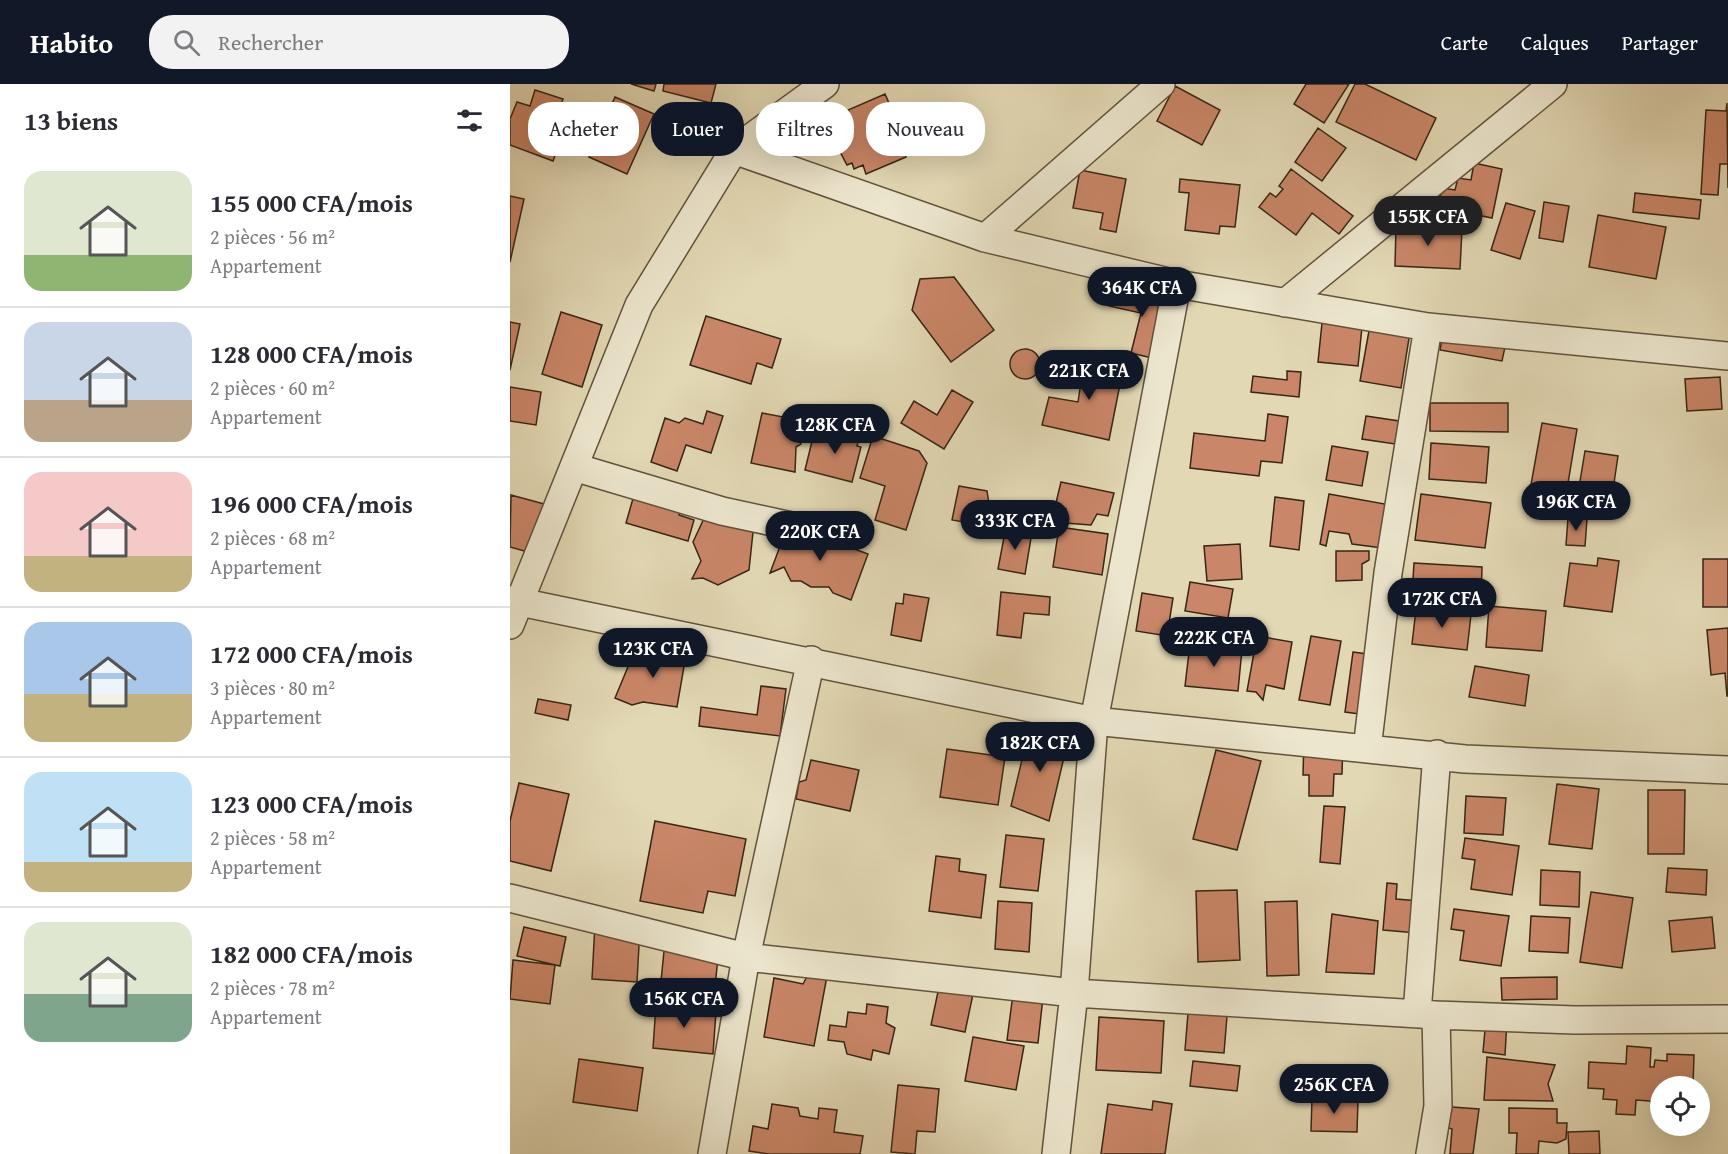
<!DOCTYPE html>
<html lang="fr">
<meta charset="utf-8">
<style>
:root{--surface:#fff;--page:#f2f2f3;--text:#2b2b33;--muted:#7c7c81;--line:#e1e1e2;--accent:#111827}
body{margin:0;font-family:"Gentium Book Plus",serif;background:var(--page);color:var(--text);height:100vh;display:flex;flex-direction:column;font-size:22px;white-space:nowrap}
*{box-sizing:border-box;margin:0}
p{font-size:20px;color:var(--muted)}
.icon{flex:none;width:33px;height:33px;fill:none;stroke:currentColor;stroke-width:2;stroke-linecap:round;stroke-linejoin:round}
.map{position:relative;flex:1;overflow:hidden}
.side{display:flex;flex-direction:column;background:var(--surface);width:510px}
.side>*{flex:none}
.banner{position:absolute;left:18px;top:18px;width:570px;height:54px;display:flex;gap:12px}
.fabs{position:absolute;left:1140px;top:992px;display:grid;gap:12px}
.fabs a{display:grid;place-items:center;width:60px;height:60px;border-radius:50%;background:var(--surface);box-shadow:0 6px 24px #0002;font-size:30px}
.price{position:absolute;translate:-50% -51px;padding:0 14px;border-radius:21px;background:var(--accent);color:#fff;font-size:20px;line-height:39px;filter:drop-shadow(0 2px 3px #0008)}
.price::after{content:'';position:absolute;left:50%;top:36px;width:18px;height:14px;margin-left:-9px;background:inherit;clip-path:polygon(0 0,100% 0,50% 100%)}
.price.active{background:#222;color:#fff}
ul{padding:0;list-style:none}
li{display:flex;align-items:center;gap:18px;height:150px;padding:0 24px}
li+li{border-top:2px solid var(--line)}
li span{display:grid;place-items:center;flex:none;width:168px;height:120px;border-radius:18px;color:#555}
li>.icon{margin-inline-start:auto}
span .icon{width:72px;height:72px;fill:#fffc;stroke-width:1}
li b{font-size:26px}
h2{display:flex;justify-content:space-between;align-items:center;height:72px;padding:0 24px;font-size:26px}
.tag{padding:0 21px;border-radius:24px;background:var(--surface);box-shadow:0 6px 24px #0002;font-size:21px;line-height:54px}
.tag.active{background:var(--accent);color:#fff}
header{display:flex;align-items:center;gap:36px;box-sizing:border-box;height:84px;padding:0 30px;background:var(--accent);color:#fff}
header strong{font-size:28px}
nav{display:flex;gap:33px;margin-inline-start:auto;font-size:21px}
.search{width:420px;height:54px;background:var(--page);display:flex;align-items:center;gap:15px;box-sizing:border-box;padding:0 21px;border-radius:24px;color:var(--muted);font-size:22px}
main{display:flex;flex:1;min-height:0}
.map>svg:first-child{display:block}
.building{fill:#c98668;stroke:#382514;stroke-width:1.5}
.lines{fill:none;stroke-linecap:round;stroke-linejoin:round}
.minor-casing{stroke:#62523c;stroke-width:30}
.minor{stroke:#ece6ce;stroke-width:27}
</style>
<header>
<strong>Habito</strong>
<div class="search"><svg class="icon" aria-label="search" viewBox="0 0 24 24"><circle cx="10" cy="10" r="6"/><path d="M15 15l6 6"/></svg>Rechercher</div>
<nav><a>Carte</a><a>Calques</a><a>Partager</a></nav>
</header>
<main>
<section class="side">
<h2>13 biens<svg class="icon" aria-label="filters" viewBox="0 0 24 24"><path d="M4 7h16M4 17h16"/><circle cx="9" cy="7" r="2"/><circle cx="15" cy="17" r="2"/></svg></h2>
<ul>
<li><span style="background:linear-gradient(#dfe7d0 70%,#8fb573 0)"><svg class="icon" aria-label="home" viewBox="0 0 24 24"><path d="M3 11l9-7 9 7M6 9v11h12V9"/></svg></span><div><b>155 000 CFA/mois</b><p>2 pièces · 56 m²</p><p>Appartement</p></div></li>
<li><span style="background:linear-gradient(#c9d6e8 65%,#b9a48a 0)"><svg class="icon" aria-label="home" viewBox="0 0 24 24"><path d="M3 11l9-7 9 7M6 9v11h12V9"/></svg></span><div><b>128 000 CFA/mois</b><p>2 pièces · 60 m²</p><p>Appartement</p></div></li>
<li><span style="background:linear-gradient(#f6c9c9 70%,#c2b280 0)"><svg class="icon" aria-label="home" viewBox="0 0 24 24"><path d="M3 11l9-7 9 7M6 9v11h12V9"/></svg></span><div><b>196 000 CFA/mois</b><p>2 pièces · 68 m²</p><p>Appartement</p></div></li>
<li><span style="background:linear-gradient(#a9c7e8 60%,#c2b280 0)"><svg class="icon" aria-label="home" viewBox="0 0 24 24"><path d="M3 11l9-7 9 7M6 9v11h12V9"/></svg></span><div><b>172 000 CFA/mois</b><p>3 pièces · 80 m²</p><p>Appartement</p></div></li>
<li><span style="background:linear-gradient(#bfe0f5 75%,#c2b280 0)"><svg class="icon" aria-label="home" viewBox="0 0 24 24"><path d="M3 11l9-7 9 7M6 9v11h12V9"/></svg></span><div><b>123 000 CFA/mois</b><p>2 pièces · 58 m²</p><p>Appartement</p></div></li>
<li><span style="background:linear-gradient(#dfe7d0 60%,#7fa58c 0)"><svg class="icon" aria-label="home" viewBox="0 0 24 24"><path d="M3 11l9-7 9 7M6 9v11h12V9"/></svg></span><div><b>182 000 CFA/mois</b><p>2 pièces · 78 m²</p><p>Appartement</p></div></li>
</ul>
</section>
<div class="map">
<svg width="1218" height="1070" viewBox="0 0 1218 1070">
<rect width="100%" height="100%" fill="#e2d8b4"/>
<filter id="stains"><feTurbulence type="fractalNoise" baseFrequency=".00333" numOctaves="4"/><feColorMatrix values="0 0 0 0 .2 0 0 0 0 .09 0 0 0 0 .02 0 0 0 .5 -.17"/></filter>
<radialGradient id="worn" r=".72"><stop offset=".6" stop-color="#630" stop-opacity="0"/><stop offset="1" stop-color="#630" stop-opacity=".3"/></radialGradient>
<path class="building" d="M121,0H146L144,7Z
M154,0H206L201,19L153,7Z
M796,0H839L814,39L784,20Z
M845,0H855L926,34L906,76L826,38Z
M665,2L710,26L692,61L647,37Z
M25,6L53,15L49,26L61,30L43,77L0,61V35L7,18L20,22Z
M375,10L395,55L390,57L396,73L356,90L353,81L344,85L342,79L337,81L327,62L334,59L326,41L336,37L333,30L339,28L338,26Z
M105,13L144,30L117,90L79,73Z
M1217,19L1218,104V80H1210L1208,111L1191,110L1196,26L1216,27Z
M333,30L336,37L326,41L323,34Z
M808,44L836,64L812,97L785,78Z
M964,79L992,85L982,134L928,123L932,104L945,106L948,94L961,96Z
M781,85L843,132L829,150L802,129L786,151L749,123L760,109L766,113L773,105L769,102Z
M570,86L616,95L606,148L590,145L593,129L563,124Z
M670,95L730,101L725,143L710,142L709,150L675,146L679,109L669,108Z
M1125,109L1191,116L1189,135L1123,128Z
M0,112L14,115L0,178Z
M1034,118L1059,122L1053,158L1029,154Z
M996,119L1025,127L1010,175L981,166Z
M1088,131L1156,143L1146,195L1079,183Z
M886,142L952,145L950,185L885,182Z
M444,193L484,246L441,278L402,226L410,195Z
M604,203L656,216L642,274L621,269L631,229L599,222Z
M51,228L92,241L72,303L32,290Z
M196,232L271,255L262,284L247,279L241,300L180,281Z
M935,237L998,249L992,277L930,266Z
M0,238L10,240L0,286Z
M812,239L852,243L848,282L808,278Z
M860,241L900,248L891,304L850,297Z
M500 280a15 15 0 1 1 30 0a15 15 0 1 1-30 0Z
M575,272L614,280L599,356L532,341L539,313L568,318Z
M777,287L791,288L789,313L741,308L743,292L777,296Z
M1210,293L1212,325L1177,327L1175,295Z
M0,303L31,308L26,341L0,337Z
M442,306L463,318L434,365L391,339L404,317L427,331Z
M920,319H998V348L920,347Z
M197,327L213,332L201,369L176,361L167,387L141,378L155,334L169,339L175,334L193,340Z
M252,329L289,336L286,350L291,360L286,363L285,388L241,379Z
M758,330L778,333L772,379L751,377L749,392L680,384L684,349L755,357Z
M856,332L889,337L885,360L852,355Z
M1032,339L1067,345L1053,429L1017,423Z
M321,344L350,351L347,362L351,363L342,398L295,386L304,349L319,353Z
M363,352L409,367L417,379L396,446L365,436L375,402L350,394Z
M921,359L979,363L976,399L919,395Z
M822,362L858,368L852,402L816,396Z
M1075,367L1108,372L1100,426L1066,421Z
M128,397L175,410L169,431L184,436L178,457L116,439Z
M551,398L604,409L598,432L587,430L581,441L555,439L556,425L546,419Z
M449,402L477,407L479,420L487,422L483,443L442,436Z
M819,410L886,422L880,465L842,460L839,450L819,447L816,462L810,460Z
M911,410L981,419L975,464L905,456Z
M1,411L49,424L36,473L0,463Z
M765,413L794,417L789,466L760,462Z
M197,428L243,448L239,486L208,501L193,494L182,495L191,477L183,458Z
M1058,434L1077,435L1075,462L1056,461Z
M278,441L358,470L341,516L323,509L319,503H301L291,497H281L274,483L260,489Z
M496,443L522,448L515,490L488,485Z
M549,443L598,450L592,491L543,483Z
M730,460L732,495L697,497L694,462Z
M826,467H859V476L852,480V496L826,497Z
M1088,474L1109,477L1102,528L1054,522L1060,479L1087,482Z
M1193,475H1218V523H1193Z
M904,479L972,483L971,516L902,512Z
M680,498L723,505L718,534L675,527Z
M491,508L540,513L539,531L514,529L511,554L487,551Z
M632,509L663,514L657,552L626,547Z
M394,510L419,514L411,557L381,551L386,519L393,520Z
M979,522L1036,527L1032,567L976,563Z
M906,525L961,531L957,566L902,560Z
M1218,544V612H1217L1215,589L1201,591L1197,546Z
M747,552L782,558L774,605L756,601L753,616L746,608L737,607Z
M801,552L831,557L820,621L789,616Z
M680,560L732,565L728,607L675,602Z
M135,564L176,571L167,623L133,618L122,621L105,614L120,578L133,576Z
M843,568L857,570L849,630L835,628Z
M965,582L1019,591L1015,622L959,613Z
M251,602L276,605L270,652L189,642L191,623L247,631Z
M28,615L61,621L58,636L25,629Z
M519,646L559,652L539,737L501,722Z
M794,654L833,655L832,690H824L823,712H799V691H793Z
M437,665L495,673L488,721L430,713Z
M706,666L751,677L727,766L683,755Z
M301,676L349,686L340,727L286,715L289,698L296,696Z
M9,699L59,710L41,787L0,777V737Z
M1047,700L1089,705L1082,765L1039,760Z
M1138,706H1175L1174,770H1138Z
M956,712L996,714L993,751L954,749Z
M814,722L835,723L830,780L810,778Z
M145,737L236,755L225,812L198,807L193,829L130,817Z
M496,751L534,755L528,807L490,803Z
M955,754L1009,762L1002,811L961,805L965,776L952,774Z
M426,772L450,775L449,787L476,791L471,834L419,827Z
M1158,784L1197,786L1196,811L1156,808Z
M1031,786L1070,788L1069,823L1030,821Z
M877,799L887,800L886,815L910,817L907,849L873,846Z
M727,806L730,876L688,878L686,807Z
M1081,808L1123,814L1112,884L1070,878Z
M488,817L522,819L519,868L485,865Z
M787,817L789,891L757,892L755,818Z
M944,825L999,832L991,882L950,876L954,847L941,845Z
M822,830L868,837L864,890L816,888Z
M1021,832L1060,834L1058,869L1019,867Z
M1202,833L1205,864L1162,868L1159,837Z
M85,840L130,843L127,898L82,895Z
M14,843L56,853L50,882L7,872Z
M154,867L208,873L205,903L151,897Z
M3,876L45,881L40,920L0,915Z
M299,889L317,892L304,962L254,953L264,894L293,900Z
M1047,893V915L992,916L991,894Z
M429,903L463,910L455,948L421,941Z
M503,910L533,913L528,959L497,956Z
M357,920L378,923L376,939L385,944L379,970L363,966L361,976L337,970L334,958L318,956L320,941L336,943L338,928L356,930Z
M146,921L206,927L203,970L143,964Z
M678,929L717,932L714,969L675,966Z
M589,933L654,937L651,989L586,986Z
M976,935L997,937L995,971L973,968Z
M463,953L514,962L506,1006L455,997Z
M1117,962L1141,964L1140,983H1144L1145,976L1157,977V970L1184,971L1183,1002H1150V1023L1143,1022L1140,1017L1126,1016L1125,1031L1106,1030L1107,1016L1093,1015L1094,1005L1078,1004L1079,978L1116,980Z
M977,973L1045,981L1038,1000L1043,1017L974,1016Z
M69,975L133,984L127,1027L63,1018Z
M683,977L730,982L727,1007L680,1002Z
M388,1001L429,1005L425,1048L407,1047L405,1070L381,1068Z
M802,1014L848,1016L847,1048L801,1047Z
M643,1017L662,1020L655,1070H591L598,1020L642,1026Z
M262,1020L288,1024L290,1032L308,1035L309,1024L327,1026L324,1048L353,1052L350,1070H259L239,1067L243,1042L258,1045Z
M928,1022L969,1025L963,1070H940L942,1045L930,1041Z
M999,1024L1047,1025V1039H1057L1056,1055L1047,1059L1029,1057L1028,1070H1006L1007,1049H999Z
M1089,1047L1090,1070H1059L1058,1048Z"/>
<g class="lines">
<defs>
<path id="minor" d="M224,66L475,154L667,200L918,243L1218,272
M475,154L651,0
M775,219L1043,0
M64,383L212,427L314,449
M0,516L584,637L955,675L1218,686
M0,541L129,221L224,66L315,0
M857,665L878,489L918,243
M0,814L236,873L564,909L926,931L1065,936L1218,935
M907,929L927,670
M202,1070L236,873L301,576
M546,1070L564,909L584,637L667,200
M920,1070L928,1022L926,931"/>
</defs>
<use href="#minor" class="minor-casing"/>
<use href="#minor" class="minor"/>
</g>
<rect width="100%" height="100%" filter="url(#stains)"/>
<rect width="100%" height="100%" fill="url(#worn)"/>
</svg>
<div class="fabs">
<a><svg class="icon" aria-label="locate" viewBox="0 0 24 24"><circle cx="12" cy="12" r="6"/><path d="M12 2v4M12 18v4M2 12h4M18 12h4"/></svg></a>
</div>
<b class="price active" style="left:918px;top:163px">155K CFA</b>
<b class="price" style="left:632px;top:234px">364K CFA</b>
<b class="price" style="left:579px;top:317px">221K CFA</b>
<b class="price" style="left:325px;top:371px">128K CFA</b>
<b class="price" style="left:1066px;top:448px">196K CFA</b>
<b class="price" style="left:505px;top:467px">333K CFA</b>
<b class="price" style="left:310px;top:478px">220K CFA</b>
<b class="price" style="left:932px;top:545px">172K CFA</b>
<b class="price" style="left:704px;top:584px">222K CFA</b>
<b class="price" style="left:143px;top:595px">123K CFA</b>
<b class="price" style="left:530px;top:689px">182K CFA</b>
<b class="price" style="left:174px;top:945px">156K CFA</b>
<b class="price" style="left:824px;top:1031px">256K CFA</b>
<div class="banner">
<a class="tag">Acheter</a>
<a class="tag active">Louer</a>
<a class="tag">Filtres</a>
<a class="tag">Nouveau</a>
</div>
</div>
</main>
